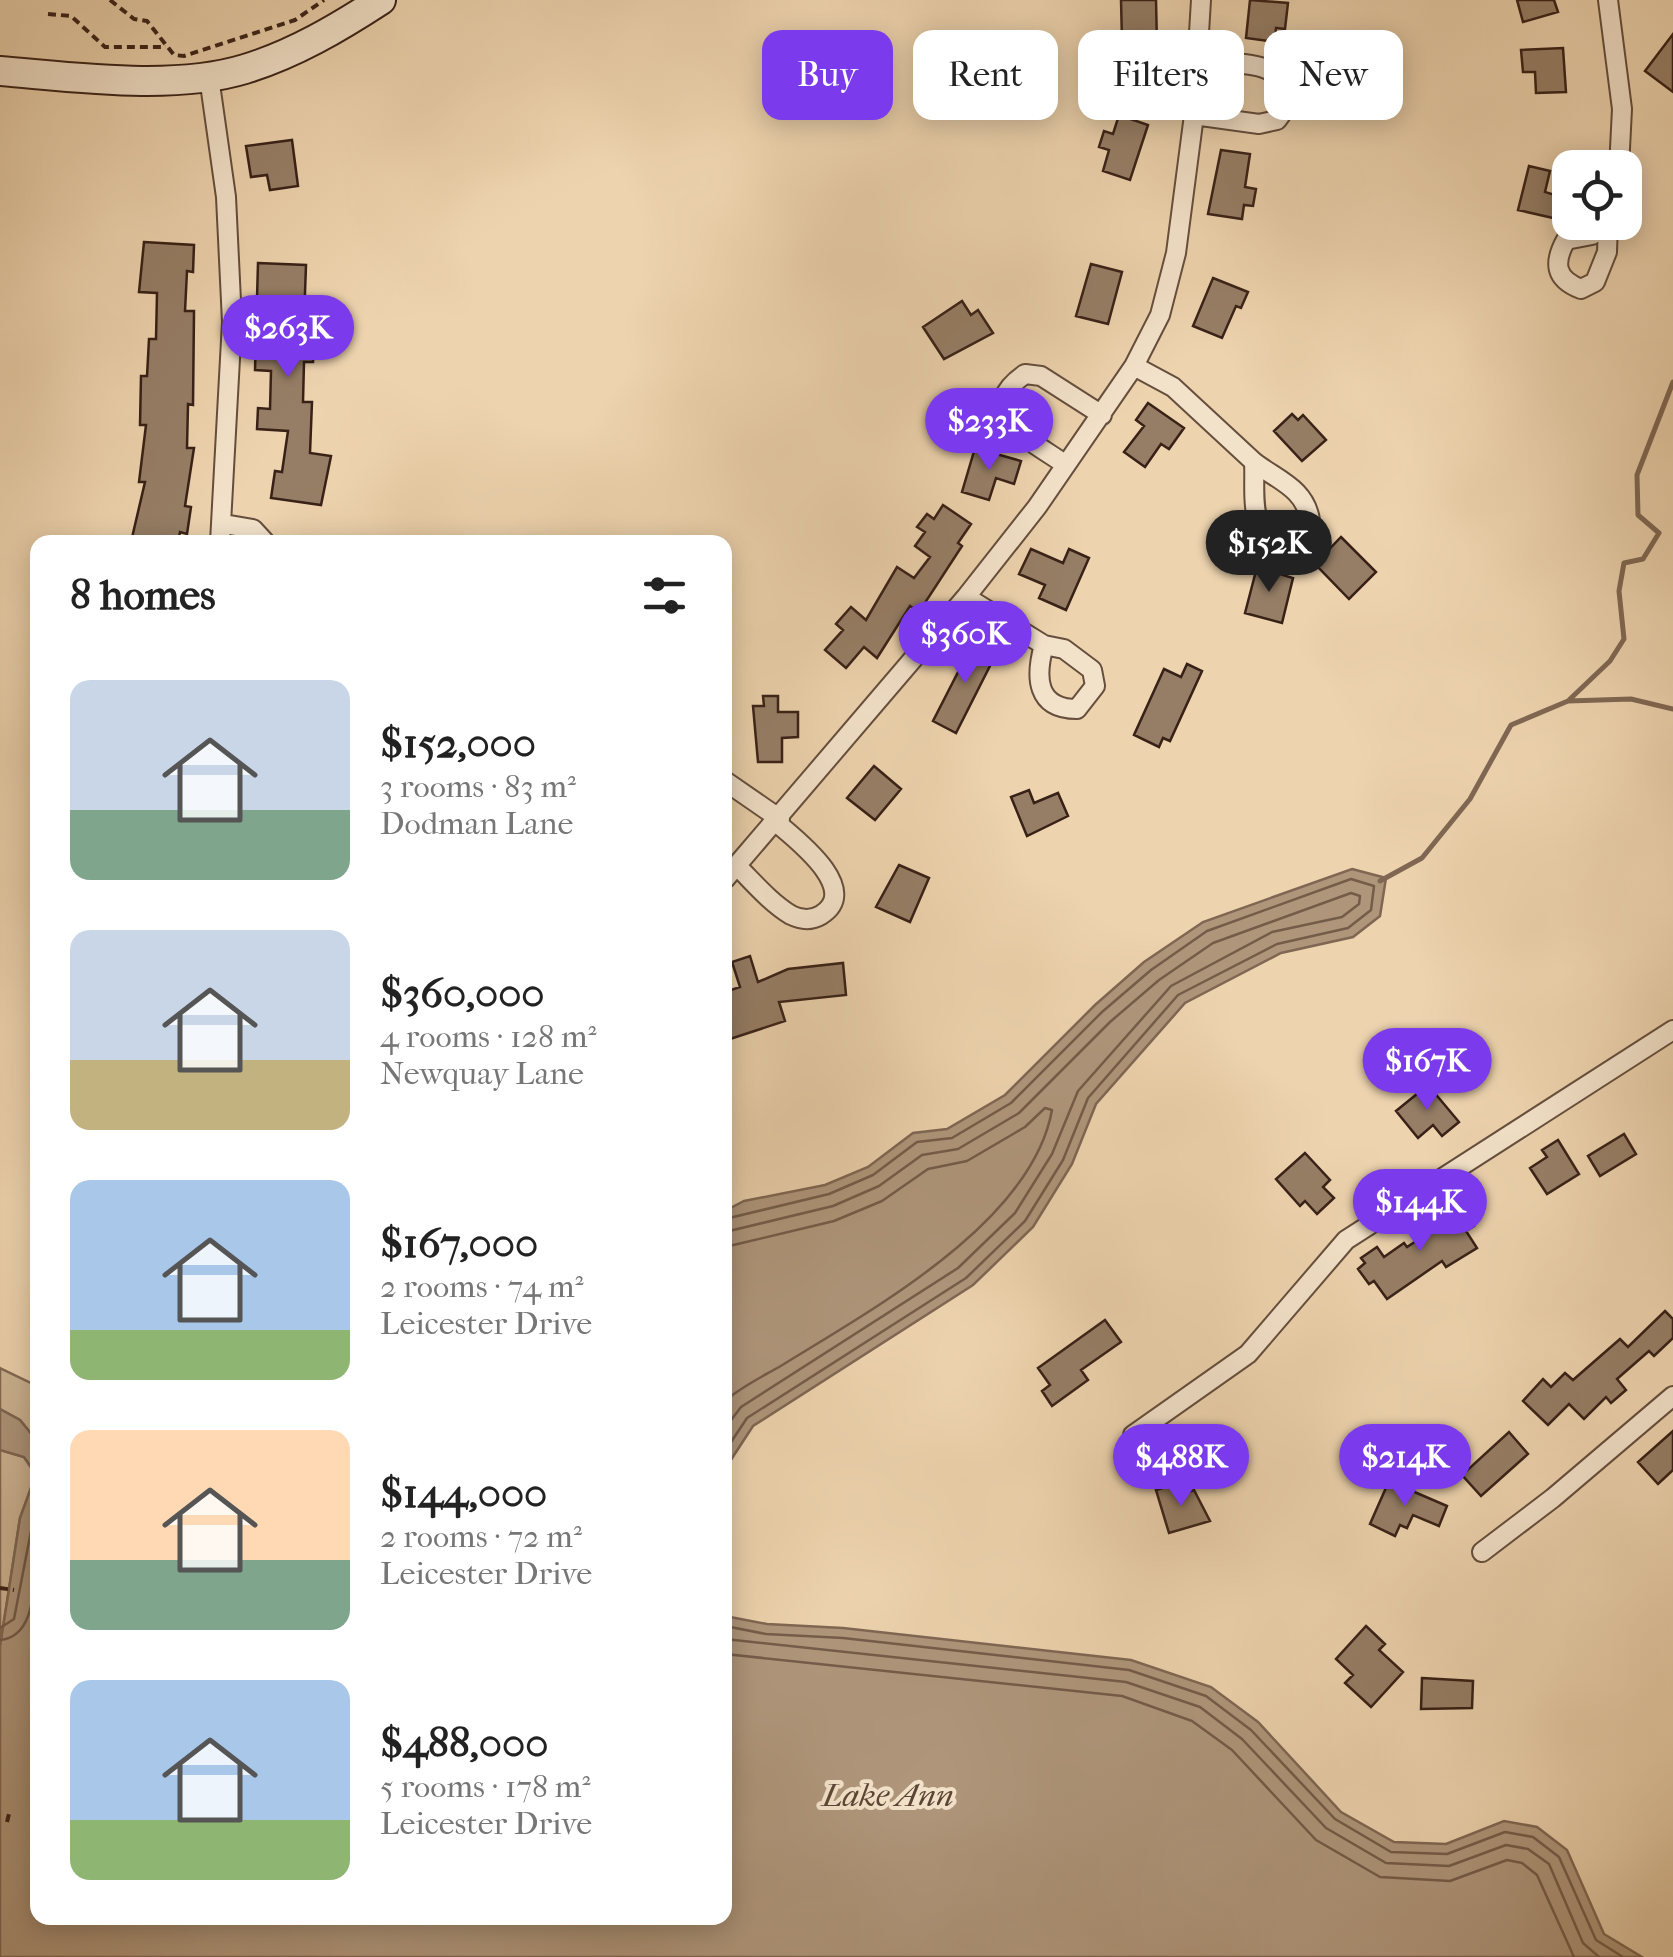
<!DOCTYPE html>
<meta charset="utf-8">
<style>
:root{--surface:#fff;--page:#f6f6f6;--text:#222;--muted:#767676;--accent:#7c3aed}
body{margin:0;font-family:"IM FELL French Canon",serif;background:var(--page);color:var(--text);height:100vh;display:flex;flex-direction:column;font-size:38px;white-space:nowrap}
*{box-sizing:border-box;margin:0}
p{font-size:32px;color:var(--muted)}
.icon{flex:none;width:55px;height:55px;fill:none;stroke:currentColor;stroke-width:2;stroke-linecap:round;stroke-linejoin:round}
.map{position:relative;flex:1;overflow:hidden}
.sheet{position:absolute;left:30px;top:535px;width:702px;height:1390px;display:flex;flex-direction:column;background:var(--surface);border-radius:20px;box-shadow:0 5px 25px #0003}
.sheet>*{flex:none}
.hud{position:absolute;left:762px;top:30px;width:760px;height:90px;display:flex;gap:20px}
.controls{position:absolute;left:1552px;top:150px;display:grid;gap:20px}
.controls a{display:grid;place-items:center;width:90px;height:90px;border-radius:20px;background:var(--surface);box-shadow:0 5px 25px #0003;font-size:50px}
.price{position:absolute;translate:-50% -85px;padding:0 22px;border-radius:35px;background:var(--accent);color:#fff;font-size:32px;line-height:65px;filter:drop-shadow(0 2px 5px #0008)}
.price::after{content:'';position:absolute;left:50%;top:60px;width:30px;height:22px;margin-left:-15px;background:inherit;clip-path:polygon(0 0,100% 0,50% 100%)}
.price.selected{background:#222;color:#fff}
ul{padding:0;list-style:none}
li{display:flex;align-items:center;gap:30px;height:250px;padding:0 40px}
li span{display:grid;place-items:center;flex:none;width:280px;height:200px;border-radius:20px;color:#555}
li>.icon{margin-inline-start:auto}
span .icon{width:120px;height:120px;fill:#fffc;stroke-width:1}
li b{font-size:42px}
h2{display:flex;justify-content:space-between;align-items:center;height:120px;padding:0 40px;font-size:42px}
.pill{padding:0 35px;border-radius:20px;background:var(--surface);box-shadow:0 5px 25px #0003;font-size:35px;line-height:90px}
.pill.selected{background:var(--accent);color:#fff}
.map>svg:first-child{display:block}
.green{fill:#ceb594;stroke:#836b56;stroke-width:2.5}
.water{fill:#af967b;stroke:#7f6753;stroke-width:2.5}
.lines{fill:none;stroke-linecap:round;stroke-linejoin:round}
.shore{stroke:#745c49;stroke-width:2.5}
.stream{stroke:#7f6753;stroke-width:5}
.building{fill:#967e66;stroke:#382117;stroke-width:2.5}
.minor-casing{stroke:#654e3d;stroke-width:22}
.secondary-casing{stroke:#382117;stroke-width:32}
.path{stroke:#382117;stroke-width:4;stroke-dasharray:8 5;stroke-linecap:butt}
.minor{stroke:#f3e2ca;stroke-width:18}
.secondary{stroke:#f3e2ca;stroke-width:28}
.labels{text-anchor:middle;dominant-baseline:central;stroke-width:8;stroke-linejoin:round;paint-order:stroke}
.water-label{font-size:32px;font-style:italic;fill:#5c4435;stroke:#f3e2ca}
</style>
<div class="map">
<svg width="1673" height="1957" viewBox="0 0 1673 1957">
<rect width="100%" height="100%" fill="#edd3ae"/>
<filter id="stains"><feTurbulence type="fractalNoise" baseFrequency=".002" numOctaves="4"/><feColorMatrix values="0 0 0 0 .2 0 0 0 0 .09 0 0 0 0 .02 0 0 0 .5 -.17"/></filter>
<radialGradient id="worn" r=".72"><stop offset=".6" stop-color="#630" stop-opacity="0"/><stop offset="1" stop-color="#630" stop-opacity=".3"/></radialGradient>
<path class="green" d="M0,1368L37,1386V1441L20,1420L0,1409Z
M0,1450L24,1457L36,1475L20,1518L0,1647Z"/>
<path class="water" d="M1352,869L1386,878L1380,916L1353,937L1281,953L1185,1003L1096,1104L1072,1164L1033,1227L973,1285L753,1426L725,1469V1211L744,1201L825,1185L868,1167L913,1133L947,1129L1005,1095L1095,1005L1144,962L1203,922Z
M0,1409L20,1420L37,1441L38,1918H725V1616L767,1624L843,1628L1131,1660L1211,1687L1258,1722L1341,1812L1394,1842L1446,1844L1504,1821L1537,1827L1567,1850L1604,1934L1642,1957H0V1647L20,1518L36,1474L24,1457L0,1450Z"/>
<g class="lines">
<path class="shore" d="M725,1219L829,1194L873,1175L917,1142L952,1138L1011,1103L1102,1012L1151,970L1207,931L1351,879L1374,886L1371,910L1348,928L1277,944L1178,995L1088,1098L1063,1160L1025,1221L966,1278L747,1418L725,1451
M725,1232L833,1206L879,1186L922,1155L958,1149L1019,1113L1110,1022L1159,980L1213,943L1351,893L1360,896L1359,904L1342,917L1272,932L1171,986L1078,1091L1052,1154L1015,1213L958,1268L741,1407L725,1428
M725,1247L834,1221L882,1201L928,1169L967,1161L1025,1127L1045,1108L1052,1110C1032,1222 873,1309 784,1364C764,1376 742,1386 725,1401
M725,1626L766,1634L843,1638L1129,1670L1206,1696L1251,1730L1335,1819L1391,1852L1447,1854L1505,1832L1533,1837L1559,1857L1596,1940L1623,1957
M0,1628L14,1619L38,1495
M725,1639L1126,1682L1200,1707L1242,1739L1326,1828L1386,1863L1449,1866L1506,1845L1528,1849L1549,1864L1583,1943L1599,1957
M0,1640C37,1637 33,1582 38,1553
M725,1654L1122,1696L1192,1721L1232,1750L1316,1840L1380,1877L1450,1881L1507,1860L1522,1863L1537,1875L1574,1957"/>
<path class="stream" d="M1569,700L1610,661L1624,639L1619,591L1624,563L1643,559L1659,533L1638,515L1637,475L1673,382
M1380,881L1422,858L1470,799L1511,725L1568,701L1631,699L1673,709"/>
</g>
<path class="building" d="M1121,0H1156L1157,45L1163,46L1153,91L1112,86L1115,64L1109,63L1111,40L1122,41Z
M1250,0L1288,3L1285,29L1276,28L1275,42L1246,38Z
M1517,0H1554L1558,12L1523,22Z
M1673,34V92L1645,71Z
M1563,48L1566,92L1536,93L1535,72H1523L1521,50Z
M1119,115L1148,125L1130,180L1103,171L1109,150L1099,147L1104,131L1113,134Z
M292,140L298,186L270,190L267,175L251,177L246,146Z
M1221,150L1250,154L1245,187L1256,189L1253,206L1244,205L1242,219L1208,214Z
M1529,166L1550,171L1545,192L1558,196L1553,218L1518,210Z
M144,242L194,245L193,272L187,271L185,311H194L193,405L188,404L187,448H194L185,506L191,507L187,534L180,532L178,542H131L145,482H139L146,425H140L141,376H147L149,339H156L157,293L139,292Z
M258,263L306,265L303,348H314L313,362H304L303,402H312L310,453L331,456L321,505L271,498L275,471L282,472L288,431L257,429L258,408L270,409L271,371L255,370Z
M1091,264L1122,272L1108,324L1076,316Z
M1213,278L1248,292L1241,308L1236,306L1222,338L1193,326Z
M962,301L971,315L978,310L993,333L944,359L923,327Z
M1148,403L1184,428L1169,449L1161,444L1145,467L1124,452L1144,426L1136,420Z
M1292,414L1298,420L1303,415L1326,440L1302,461L1274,431Z
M975,448L1021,461L1014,484L996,478L989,500L962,492Z
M943,505L971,524L958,543L962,546L919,612L910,606L877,658L864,647L846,668L825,650L843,630L836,624L851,607L866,620L897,567L914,578L930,557L915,546L925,532L917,527L927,514L934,519Z
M1341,537L1376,572L1349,599L1315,564Z
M1031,549L1063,563L1069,549L1089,558L1066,610L1039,598L1045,585L1019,574Z
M1257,567L1293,578L1282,623L1245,613Z
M975,639L998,650L956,733L933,721Z
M1187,664L1202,671L1170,741L1163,738L1159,747L1134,735L1164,669L1181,677Z
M763,696H778V712H798V737L782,738V762H758L753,706H764Z
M874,766L901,789L875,820L847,798Z
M1029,790L1034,803L1058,793L1068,816L1027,836L1011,797Z
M899,865L929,878L910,922L876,907Z
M750,956L758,982L788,969L843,963L846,995L779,1002L785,1021L730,1039L725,992L740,987L732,962Z
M1428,1085L1459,1122L1442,1136L1433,1125L1418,1138L1396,1111Z
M1624,1134L1636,1154L1600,1176L1588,1156Z
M1558,1140L1579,1174L1547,1194L1530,1168L1547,1157L1542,1150Z
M1305,1153L1330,1180L1323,1187L1334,1198L1317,1214L1305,1201L1300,1206L1276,1179Z
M1445,1208L1451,1219L1464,1210L1474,1226L1466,1231L1477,1248L1446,1267L1442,1261L1387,1299L1374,1281L1369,1284L1358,1269L1365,1263L1361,1258L1377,1247L1384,1257L1404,1243L1407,1247L1433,1230L1426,1219Z
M1665,1311L1673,1319V1338L1654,1356L1649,1351L1617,1379L1626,1390L1611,1403L1606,1397L1584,1419L1569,1404L1548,1425L1523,1401L1543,1379L1551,1387L1565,1373L1573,1380L1620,1339L1628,1347Z
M1105,1320L1121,1342L1081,1370L1088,1380L1052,1406L1042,1391L1050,1385L1038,1368Z
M1673,1431V1470L1658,1484L1638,1462Z
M1509,1432L1528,1454L1481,1496L1462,1475Z
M1389,1481L1447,1506L1439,1526L1413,1515L1407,1528L1400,1525L1395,1536L1370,1524Z
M1176,1484L1180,1495L1194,1490L1210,1521L1169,1533L1156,1490Z
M1366,1626L1385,1644L1379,1650L1403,1672L1371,1707L1345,1683L1353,1675L1336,1659Z
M1422,1678L1473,1681L1472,1708L1421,1709Z"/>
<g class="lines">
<defs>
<path id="minor" d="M1608,0L1622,109L1619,168
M209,77L226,197L232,322L220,542
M1194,115L1259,124L1277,120L1293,98C1283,57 1231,64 1197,63
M1607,224L1592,235L1566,240C1553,263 1555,279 1581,289L1595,282L1607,252L1608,222
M1134,366L1173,387L1254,462C1256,493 1245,546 1294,540L1310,520C1305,488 1277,480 1254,462
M1066,465C1034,442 969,413 1025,374L1041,376L1102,415
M224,524L253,529L265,542
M966,597L1044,645C1035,677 1036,709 1077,709L1095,686L1092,670L1064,649L1044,645
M725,781L780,819
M738,867C754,883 771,903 791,915C801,920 811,921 821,915C862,890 797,840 777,823
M725,879L966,597L1037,507L1134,366L1160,315L1176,253L1194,115L1201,0
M1133,1435L1248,1354L1346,1240L1673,1030
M1482,1552L1553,1498L1673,1396"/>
<path id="secondary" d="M0,71C74,77 173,91 245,69C294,54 338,28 381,0"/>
</defs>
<use href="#minor" class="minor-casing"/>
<use href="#secondary" class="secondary-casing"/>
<path class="path" d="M110,0L134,19L147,21L174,55L184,56L295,20L324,0
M48,14L71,16L105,47H166
M0,1588L14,1590
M7,1822L9,1814"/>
<use href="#minor" class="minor"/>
<use href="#secondary" class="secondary"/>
</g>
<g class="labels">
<g class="water-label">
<text x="888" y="1795">Lake Ann</text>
</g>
</g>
<rect width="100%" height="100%" filter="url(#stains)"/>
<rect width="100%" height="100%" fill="url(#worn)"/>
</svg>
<div class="controls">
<a><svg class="icon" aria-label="locate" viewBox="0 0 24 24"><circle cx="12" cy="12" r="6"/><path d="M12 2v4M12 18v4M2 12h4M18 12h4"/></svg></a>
</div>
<b class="price" style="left:288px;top:380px">$263K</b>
<b class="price" style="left:989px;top:473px">$233K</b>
<b class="price selected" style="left:1269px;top:595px">$152K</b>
<b class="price" style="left:965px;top:686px">$360K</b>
<b class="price" style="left:1427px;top:1113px">$167K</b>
<b class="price" style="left:1420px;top:1254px">$144K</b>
<b class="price" style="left:1181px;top:1509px">$488K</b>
<b class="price" style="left:1405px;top:1509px">$214K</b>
<div class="hud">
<a class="pill selected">Buy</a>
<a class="pill">Rent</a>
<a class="pill">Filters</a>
<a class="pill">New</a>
</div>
<section class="sheet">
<h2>8 homes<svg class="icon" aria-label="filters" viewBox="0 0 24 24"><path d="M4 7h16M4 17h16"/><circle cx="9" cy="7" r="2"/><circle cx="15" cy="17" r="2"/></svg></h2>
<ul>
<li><span style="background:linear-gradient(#c9d6e8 65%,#7fa58c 0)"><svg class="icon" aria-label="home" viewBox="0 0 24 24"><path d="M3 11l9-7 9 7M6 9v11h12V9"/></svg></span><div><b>$152,000</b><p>3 rooms · 83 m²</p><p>Dodman Lane</p></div></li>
<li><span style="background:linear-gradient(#c9d6e8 65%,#c2b280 0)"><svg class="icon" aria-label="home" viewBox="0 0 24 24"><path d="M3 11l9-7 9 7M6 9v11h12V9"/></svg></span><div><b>$360,000</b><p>4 rooms · 128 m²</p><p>Newquay Lane</p></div></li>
<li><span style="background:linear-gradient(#a9c7e8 75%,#8fb573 0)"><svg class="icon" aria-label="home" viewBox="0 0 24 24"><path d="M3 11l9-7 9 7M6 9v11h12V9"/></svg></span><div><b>$167,000</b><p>2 rooms · 74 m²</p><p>Leicester Drive</p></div></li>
<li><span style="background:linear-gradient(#ffd9b3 65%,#7fa58c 0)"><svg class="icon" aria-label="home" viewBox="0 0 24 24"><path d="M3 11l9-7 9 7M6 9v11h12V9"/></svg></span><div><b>$144,000</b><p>2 rooms · 72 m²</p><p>Leicester Drive</p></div></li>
<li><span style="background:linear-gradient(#a9c7e8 70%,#8fb573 0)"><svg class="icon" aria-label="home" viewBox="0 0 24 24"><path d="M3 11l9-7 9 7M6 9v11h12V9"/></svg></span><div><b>$488,000</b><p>5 rooms · 178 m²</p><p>Leicester Drive</p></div></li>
</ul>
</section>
</div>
